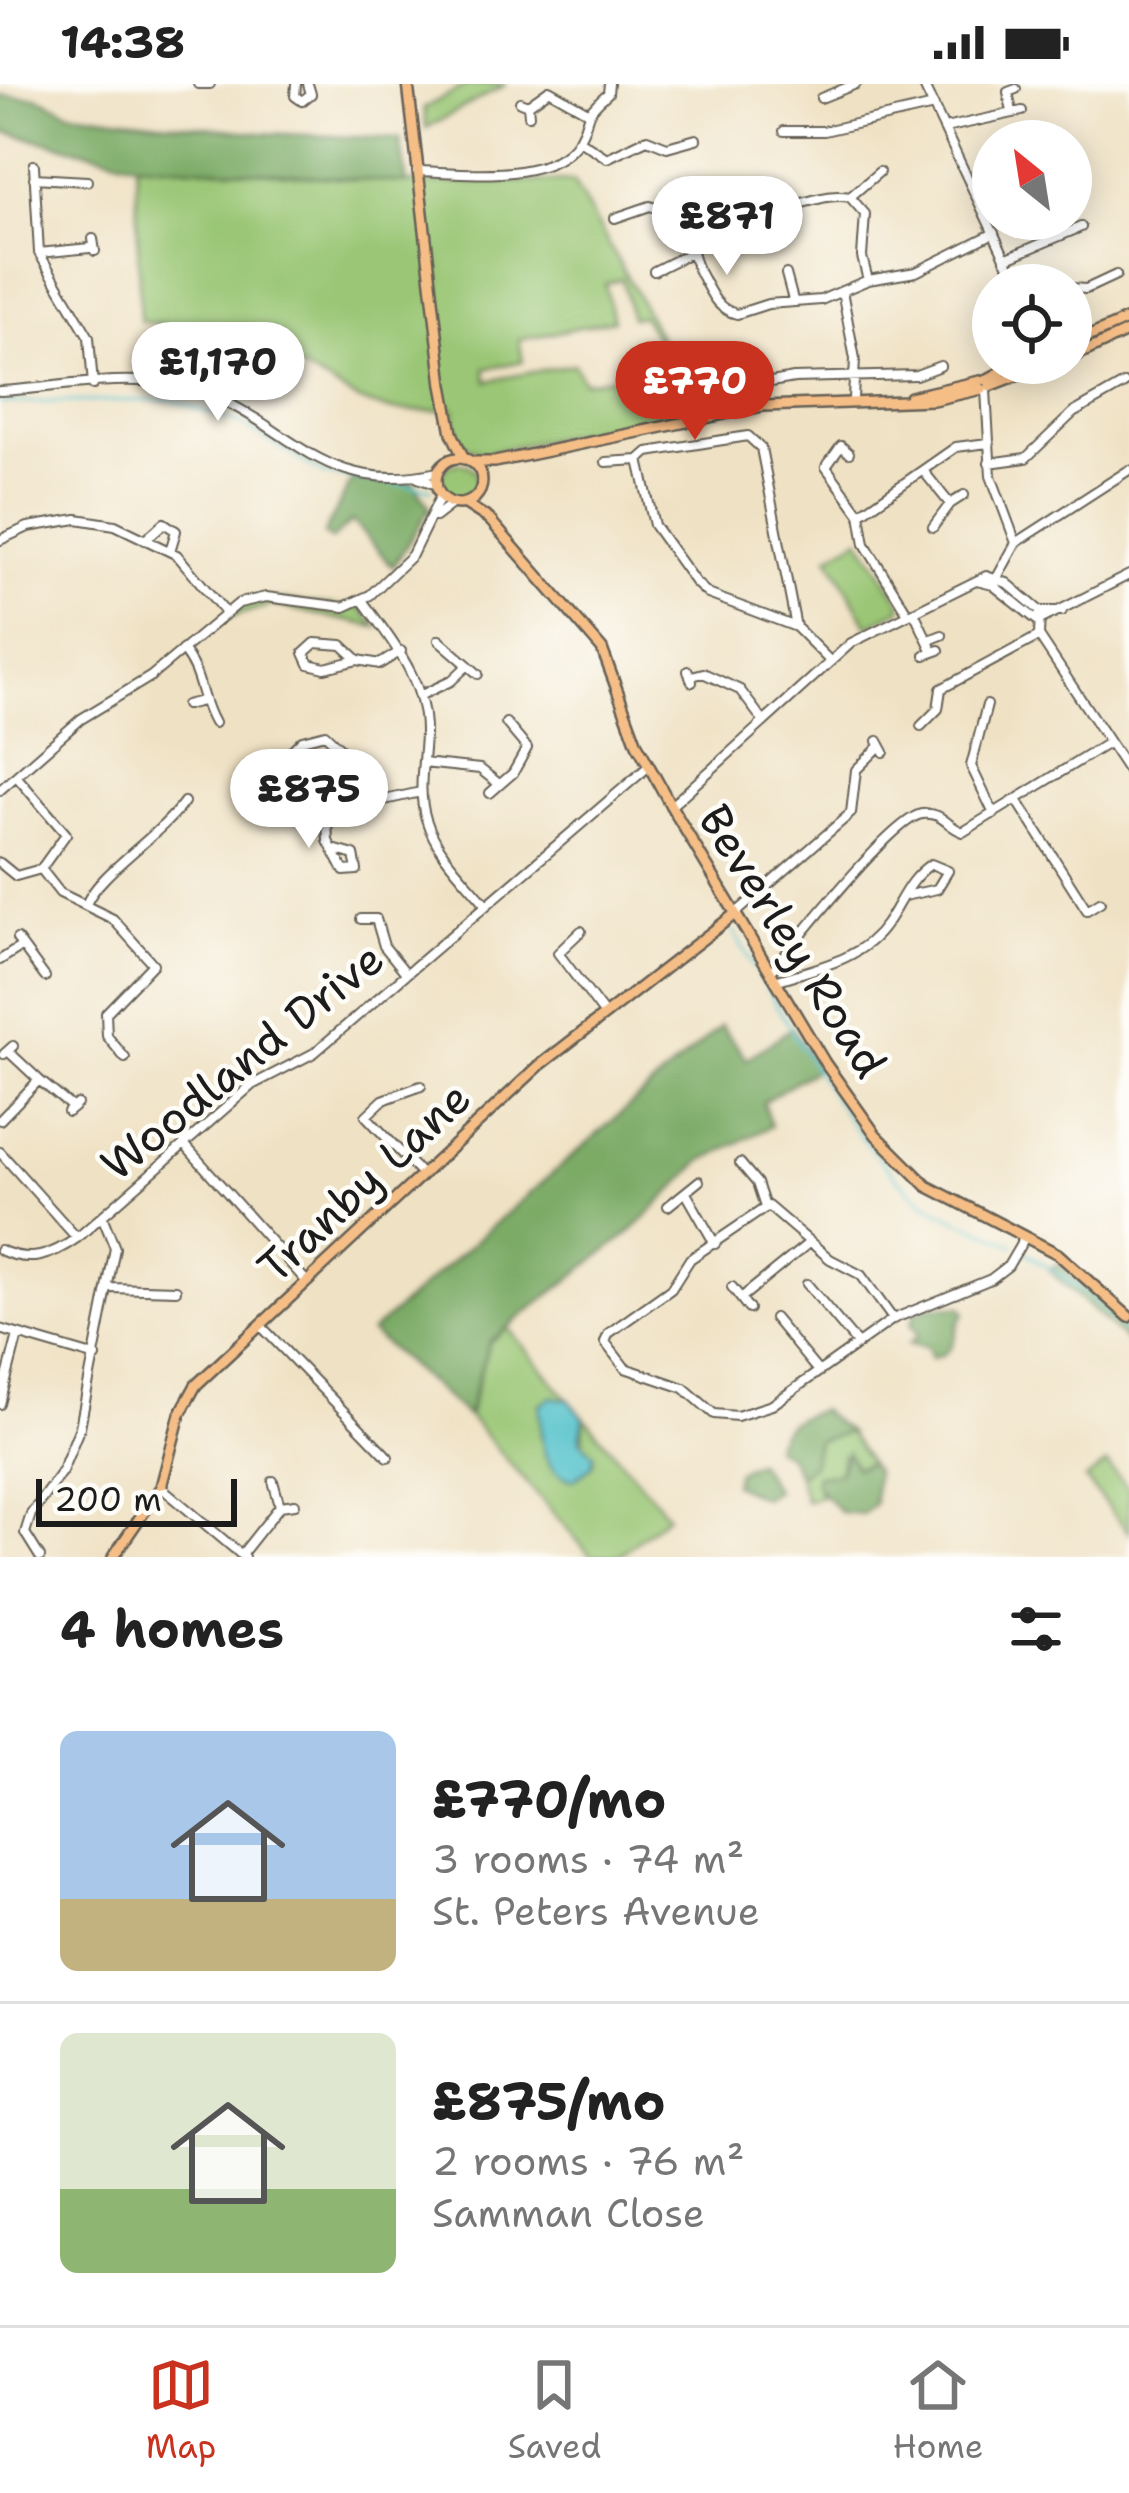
<!DOCTYPE html>
<meta charset="utf-8">
<style>
:root{--surface:#fff;--page:#f2f2f2;--text:#222;--muted:#767676;--line:#e0e0e0;--accent:#c8321e}
body{margin:0;font-family:"Shantell Sans",sans-serif;background:var(--page);color:var(--text);height:100vh;display:flex;flex-direction:column;font-size:45px;white-space:nowrap}
*{box-sizing:border-box;margin:0}
p{font-size:39px;color:var(--muted)}
.icon{flex:none;width:66px;height:66px;fill:none;stroke:currentColor;stroke-width:2;stroke-linecap:round;stroke-linejoin:round}
.map{position:relative;height:1473px;overflow:hidden}
.sheet{display:flex;flex-direction:column;background:var(--surface);flex:1}
.sheet>*{flex:none}
.needle{width:78px;rotate:330deg}
.controls{position:absolute;left:972px;top:36px;display:grid;gap:24px}
.controls a{display:grid;place-items:center;width:120px;height:120px;border-radius:50%;background:var(--surface);box-shadow:0 6px 30px #0003;font-size:60px}
.scale{position:absolute;left:36px;bottom:30px;width:201px;box-sizing:border-box;padding-left:12px;border:6px solid #1c1c1c;border-top:0;font-size:33px;line-height:42px;white-space:nowrap;color:#1c1c1c;-webkit-text-stroke:9px #fdfcf7;paint-order:stroke}
.price{position:absolute;translate:-50% -102px;padding:0 27px;border-radius:42px;background:#fff;color:#222;font-size:39px;line-height:78px;filter:drop-shadow(0 3px 6px #0008)}
.price::after{content:'';position:absolute;left:50%;top:72px;width:36px;height:27px;margin-left:-18px;background:inherit;clip-path:polygon(0 0,100% 0,50% 100%)}
.price.current{background:var(--accent);color:#fff}
ul{padding:0;list-style:none}
li{display:flex;align-items:center;gap:36px;height:300px;padding:0 60px}
li+li{border-top:3px solid var(--line)}
li span{display:grid;place-items:center;flex:none;width:336px;height:240px;border-radius:18px;color:#555}
li>.icon{margin-inline-start:auto}
span .icon{width:144px;height:144px;fill:#fffc;stroke-width:1}
li b{font-size:51px}
h2{display:flex;justify-content:space-between;align-items:center;height:144px;padding:0 60px;font-size:51px}
.status{display:flex;justify-content:space-between;align-items:center;height:84px;padding:0 60px;background:var(--surface);direction:ltr}
.status svg{height:33px;fill:currentColor}
.menu{display:flex;justify-content:space-around;align-items:center;height:168px;border-top:3px solid var(--line);background:var(--surface);font-size:33px;color:var(--muted)}
.menu a{display:grid;justify-items:center;gap:6px}
.menu .current{color:var(--accent)}
.map>svg:first-child{display:block}
.green{fill:#9ac674;stroke:#5b7148;stroke-width:3;fill-rule:evenodd}
.forest{fill:#7bab66;stroke:#4c6441;stroke-width:3}
.water{fill:#56c3cc;stroke:#397074;stroke-width:3}
.lines{fill:none;stroke-linecap:round;stroke-linejoin:round}
.stream{stroke:#56c3cc;stroke-width:3}
.minor-casing{stroke:#666156;stroke-width:12}
.major-casing{stroke:#666156;stroke-width:14}
.minor{stroke:#fff;stroke-width:8}
.major{stroke:#f6be87;stroke-width:9}
.labels{text-anchor:middle;dominant-baseline:central;stroke-width:9;stroke-linejoin:round;paint-order:stroke}
.street-label{font-size:45px;fill:#1c1c1c;stroke:#fdfcf7}
</style>
<div class="status"><b>14:38</b><svg viewBox="0 0 49 12"><path d="M0 12V9h3v3zM5 12V6h3v6zM10 12V3h3v9zM15 12V0h3v12zM26 1h20v11H26zM47 4h2v5h-2z"/></svg></div>
<div class="map">
<svg width="1129" height="1473" viewBox="0 0 1129 1473">
<rect width="100%" height="100%" fill="#fdfcf7"/>
<filter id="ink" filterUnits="userSpaceOnUse"><feTurbulence type="fractalNoise" baseFrequency=".00833" numOctaves="2"/><feDisplacementMap in="SourceGraphic" scale="24" xChannelSelector="R" yChannelSelector="G"/><feConvolveMatrix kernelMatrix="1 2 1 2 8 2 1 2 1" color-interpolation-filters="sRGB"/></filter>
<filter id="wash" filterUnits="userSpaceOnUse"><feTurbulence type="fractalNoise" baseFrequency=".004" numOctaves="4" result="noise"/><feDisplacementMap in="SourceGraphic" scale="48" xChannelSelector="R" yChannelSelector="G"/><feGaussianBlur stdDeviation="2.7" result="paint"/><feColorMatrix in="noise" values="0 0 0 0 0 0 0 0 0 0 0 0 0 0 0 0 0 1.4 0 .05"/><feComposite in="paint" operator="in"/></filter>
<g filter="url(#wash)">
<rect width="100%" height="100%" fill="#efe1c3"/>
<path class="green" d="M468,0H507L426,44L424,24Z
M136,79L407,99L573,97C592,133 693,300 688,326L483,369L458,359L454,325C357,334 366,314 287,278C240,256 191,247 140,237ZM622,195L631,234L642,232L671,279L594,297H583L574,280L487,297L485,285L523,277L519,256L613,236L605,200Z
M441 397a18 18 0 1 1 36 0a18 18 0 1 1-36 0Z
M860,454L901,518V525L868,542L829,472Z
M270,515L360,524L377,543L272,521L230,533L242,520Z
M305,705L314,709L299,725L309,729L322,720L331,726L322,745L314,733L305,738L288,720Z
M507,1243L569,1316L552,1313L540,1320L541,1353L583,1364L584,1333L668,1431L617,1473H592L468,1332L489,1258Z
M848,1348L869,1379L857,1385L842,1371L839,1389L824,1391L818,1408L823,1411L805,1417L798,1391L812,1381L817,1357Z
M1107,1380L1129,1405V1449L1085,1395Z"/>
<path class="forest" d="M0,12L37,13L71,28L260,49L400,55L407,99L136,79L5,48L0,52Z
M352,396L413,398L430,424L393,483L352,437L331,456L324,450Z
M721,942L747,975L792,944L817,984L763,1018L771,1042L702,1077L634,1145L489,1258L467,1332L371,1248Z
M1058,1179L1129,1245V1260L1049,1186Z
M932,1223H961L965,1228C950,1248 960,1269 931,1274L926,1263L908,1260L918,1252L911,1241L915,1229Z
M820,1326L848,1348L817,1357L812,1381L798,1391L789,1372L774,1363C781,1339 797,1333 820,1326Z
M847,1368L856,1384L869,1379L875,1387L874,1420L863,1430L840,1428L815,1400L816,1391L839,1389Z
M757,1377L775,1406L763,1414L733,1400L737,1387Z"/>
<path class="water" d="M552,1313L569,1316L584,1333L580,1356L594,1370L592,1382L573,1396C538,1387 541,1350 540,1320Z"/>
<g class="lines">
<path class="stream" d="M0,319L172,316L240,339L324,390L431,405
M733,847C782,927 849,1061 923,1117C948,1136 985,1145 1013,1161
M1023,1166L1090,1212L1129,1252"/>
</g>
</g>
<g filter="url(#ink)">
<g class="lines">
<defs>
<path id="minor" d="M198,0H210
M296,0L295,12L302,17L311,10L308,0
M923,0L1018,201
M821,14L856,0
M520,18L528,21L529,31
M528,21L549,6L586,27
M1012,28L1008,8L1016,5
M945,44L1022,27
M784,47H824L934,22
M579,56L607,74L647,55L667,63L696,55
M34,81L39,169L89,253L93,301
M417,87C461,88 553,101 579,55C594,29 578,36 608,9L609,0
M34,94L87,97
M973,103L993,94
M850,113L879,88
M615,134L650,122L692,137
M93,155L95,167
M39,169L90,164
M1005,175L1081,143
M654,187L688,170
M786,190L793,216
M868,196L862,173L865,130L850,113C826,109 810,119 787,122C767,124 750,119 731,118C684,117 684,161 701,191C711,209 716,225 737,230L768,220L821,216L868,196L916,188L994,149
M1071,204L1086,205L1116,191
M842,207L855,275L853,315
M986,306L991,392L1016,459
M0,307C55,304 121,290 175,301C285,323 309,416 438,388
M697,311L794,294L916,291L940,282
M849,369L841,362L826,383L860,430
M639,376L648,368L748,352L761,364L796,543
M606,378L639,376L654,441L695,498L708,510L796,543L830,577
M989,379L1026,374L1073,329L1124,300
M925,389L950,420L933,443
M418,394L437,401
M950,420L964,411
M860,430L956,363L988,359
M860,430L865,460L908,530
M435,433L453,419
M0,456L28,443L77,435L115,441L177,471L225,528
M145,456L164,439L176,447L170,467
M977,497L993,501L1038,537L1129,491
M993,501L1016,459L1129,386
M362,516C392,557 426,596 425,650C424,679 417,707 426,735C436,768 463,793 485,819
M1040,527L1039,552L1129,688
M914,528L933,568
M439,556L478,590
M929,556L942,551
M182,566C202,589 199,613 214,639
M925,571L939,566
M358,576L342,561L315,559L304,569L309,580L325,584L358,576L380,580L401,567
M688,587L692,598
M692,592L703,589L740,606L764,638
M419,612L451,597L468,581
M186,621L202,617
M987,621L971,682L994,730
M921,642L938,625L941,605L1039,552
M878,657L884,668
M423,679L480,685L499,700
M17,693L66,750L41,785
M248,694L259,699L263,710
M259,699L302,656L325,650L342,666L354,719
M0,706L81,635L150,593L239,519L266,513L344,523L370,511L412,471L441,411
M490,709L513,689L527,664L506,639
M1017,716L1087,826L1100,818
M671,722L851,559L986,492L1007,499L1040,527H1062
M333,765L354,771L357,786L344,787L328,757L327,737L334,727L421,708
M0,779L16,792L41,785
M41,785L60,809L113,835L153,880L106,929L107,952L125,974
M86,821C96,791 161,751 184,718
M735,830L851,729L856,686L880,662
M361,835H376L384,862L406,889
M581,847L558,869L605,931
M17,855L45,893
M0,876L22,862
M771,888C795,859 893,734 922,730C942,727 947,743 963,748L1108,659
M775,897C815,884 861,877 886,840C901,819 907,796 931,780L948,787L937,805L904,812
M9,968L39,996
M4,970L13,962
M421,1002L383,1016L366,1032L422,1091
M68,1028L77,1020
M0,1036L39,996L73,1024
M184,1060L307,1198
M0,1068L77,1154
M740,1079L757,1099L765,1123
M686,1109L715,1160
M668,1122L699,1097
M0,1166C30,1180 51,1172 77,1154L252,1001L314,969L649,682
M807,1200L856,1258
M732,1203L749,1225
M111,1204L176,1206
M741,1214L810,1158
M774,1234L817,1286
M893,1235L861,1191L830,1175L768,1122L690,1175L671,1205L609,1249L605,1258L625,1284L684,1304L714,1330L737,1332L772,1321L893,1235L991,1195L1008,1182L1025,1153
M260,1241L388,1373
M0,1245L96,1273
M0,1320L18,1251
M273,1397L280,1422
M161,1403L244,1473
M241,1471L280,1422L295,1420
M40,1473L25,1449L31,1430L62,1387L80,1343L115,1164L102,1132"/>
<path id="major" d="M408,0L443,301L452,349L464,375
M1071,260L1129,235
M1071,274L1129,247
M986,296L1018,279
M990,302L1049,279
M910,313L980,297
M436 397a23 23 0 1 1 46 0a23 23 0 1 1-46 0Z
M471,378H495L763,322L933,316L982,305
M464,419L489,435L602,565L637,660L671,722L825,979L876,1051L927,1102L1058,1170L1129,1233
M113,1473L161,1403L180,1330L196,1301L539,982L735,830"/>
</defs>
<use href="#minor" class="minor-casing"/>
<use href="#major" class="major-casing"/>
<use href="#minor" class="minor"/>
<use href="#major" class="major"/>
</g>
</g>
<g class="labels">
<g class="street-label">
<text transform="translate(793 857) rotate(58)">Beverley Road</text>
<text transform="translate(242 977) rotate(-39)">Woodland Drive</text>
<text transform="translate(364 1098) rotate(-43)">Tranby Lane</text>
</g>
</g>
</svg>
<div class="controls">
<a><svg class="needle" viewBox="-14 -14 28 28"><path d="M0-13l5 13h-10z" fill="#e53935"/><path d="M0 13l5-13h-10z" fill="#767676"/></svg></a>
<a><svg class="icon" aria-label="locate" viewBox="0 0 24 24"><circle cx="12" cy="12" r="6"/><path d="M12 2v4M12 18v4M2 12h4M18 12h4"/></svg></a>
</div>
<div class="scale">200 m</div>
<b class="price" style="left:727px;top:194px">£871</b>
<b class="price" style="left:218px;top:340px">£1,170</b>
<b class="price current" style="left:695px;top:359px">£770</b>
<b class="price" style="left:309px;top:767px">£875</b>
</div>
<section class="sheet">
<h2>4 homes<svg class="icon" aria-label="filters" viewBox="0 0 24 24"><path d="M4 7h16M4 17h16"/><circle cx="9" cy="7" r="2"/><circle cx="15" cy="17" r="2"/></svg></h2>
<ul>
<li><span style="background:linear-gradient(#a9c7e8 70%,#c2b280 0)"><svg class="icon" aria-label="home" viewBox="0 0 24 24"><path d="M3 11l9-7 9 7M6 9v11h12V9"/></svg></span><div><b>£770/mo</b><p>3 rooms · 74 m²</p><p>St. Peters Avenue</p></div></li>
<li><span style="background:linear-gradient(#dfe7d0 65%,#8fb573 0)"><svg class="icon" aria-label="home" viewBox="0 0 24 24"><path d="M3 11l9-7 9 7M6 9v11h12V9"/></svg></span><div><b>£875/mo</b><p>2 rooms · 76 m²</p><p>Samman Close</p></div></li>
</ul>
</section>
<nav class="menu">
<a class="current"><svg class="icon" aria-label="map" viewBox="0 0 24 24"><path d="M3 6l6-2 6 2 6-2v14l-6 2-6-2-6 2zM9 4v14M15 6v14"/></svg>Map</a>
<a><svg class="icon" aria-label="saved" viewBox="0 0 24 24"><path d="M7 4h10v16l-5-4-5 4z"/></svg>Saved</a>
<a><svg class="icon" aria-label="home" viewBox="0 0 24 24"><path d="M3 11l9-7 9 7M6 9v11h12V9"/></svg>Home</a>
</nav>
